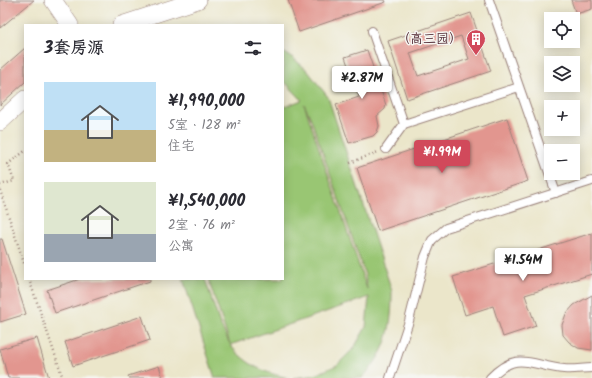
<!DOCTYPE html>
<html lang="zh">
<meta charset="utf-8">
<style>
:root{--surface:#fff;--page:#f2f2f3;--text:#2b2b33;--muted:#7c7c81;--accent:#d1495b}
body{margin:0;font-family:Kalam,"LXGW WenKai TC",sans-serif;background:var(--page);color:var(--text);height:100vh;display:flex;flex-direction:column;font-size:15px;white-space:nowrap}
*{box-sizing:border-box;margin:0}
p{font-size:13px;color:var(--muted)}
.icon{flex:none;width:22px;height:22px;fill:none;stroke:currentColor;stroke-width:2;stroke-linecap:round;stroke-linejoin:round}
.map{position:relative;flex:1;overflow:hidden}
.panel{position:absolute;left:24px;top:24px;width:260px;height:256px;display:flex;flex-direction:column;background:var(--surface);border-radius:0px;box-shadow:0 2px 10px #0003}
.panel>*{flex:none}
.tools{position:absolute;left:544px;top:12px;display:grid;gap:8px}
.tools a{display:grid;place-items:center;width:36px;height:36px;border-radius:0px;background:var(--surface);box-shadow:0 2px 10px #0003;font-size:20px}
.price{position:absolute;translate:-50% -34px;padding:0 9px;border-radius:4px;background:#fff;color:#222;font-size:13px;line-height:26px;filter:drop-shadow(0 1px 2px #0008)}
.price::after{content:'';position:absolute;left:50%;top:24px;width:12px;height:9px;margin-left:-6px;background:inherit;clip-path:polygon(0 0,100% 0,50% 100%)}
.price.current{background:var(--accent);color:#fff}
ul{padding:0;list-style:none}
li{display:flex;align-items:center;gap:12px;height:100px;padding:0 20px}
li span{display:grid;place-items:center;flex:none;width:112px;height:80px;border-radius:0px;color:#555}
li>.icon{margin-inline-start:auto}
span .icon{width:48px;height:48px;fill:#fffc;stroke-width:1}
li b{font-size:17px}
h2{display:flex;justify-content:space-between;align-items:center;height:48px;padding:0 20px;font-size:17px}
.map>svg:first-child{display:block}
.green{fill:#99c673;stroke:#72724f;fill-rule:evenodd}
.building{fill:#e2968f;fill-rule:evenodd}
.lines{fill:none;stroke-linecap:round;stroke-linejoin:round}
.service-casing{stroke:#9a827a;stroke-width:10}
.minor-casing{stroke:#9a827a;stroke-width:18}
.path{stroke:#9a827a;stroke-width:2.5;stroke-dasharray:1 3;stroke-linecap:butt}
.service{stroke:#fff;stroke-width:8}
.minor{stroke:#fff;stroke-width:17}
.labels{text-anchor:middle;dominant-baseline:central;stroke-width:3;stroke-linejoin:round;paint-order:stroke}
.poi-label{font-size:13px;fill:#4a1f2b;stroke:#f6f6f2;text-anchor:end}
</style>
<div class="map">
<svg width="592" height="378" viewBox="0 0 592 378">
<rect width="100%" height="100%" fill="#f6f6f2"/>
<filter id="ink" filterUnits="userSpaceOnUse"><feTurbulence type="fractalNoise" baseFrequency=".025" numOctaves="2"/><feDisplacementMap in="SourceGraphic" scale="8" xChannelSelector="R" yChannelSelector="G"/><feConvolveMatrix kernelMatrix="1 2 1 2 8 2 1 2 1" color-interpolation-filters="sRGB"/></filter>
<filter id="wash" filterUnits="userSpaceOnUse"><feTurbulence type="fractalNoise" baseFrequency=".012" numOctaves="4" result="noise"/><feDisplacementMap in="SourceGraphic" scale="16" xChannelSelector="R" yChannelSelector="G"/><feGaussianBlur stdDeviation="0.9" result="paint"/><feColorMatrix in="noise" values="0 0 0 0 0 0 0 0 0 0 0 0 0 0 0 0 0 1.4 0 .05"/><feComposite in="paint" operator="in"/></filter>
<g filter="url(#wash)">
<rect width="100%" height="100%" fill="#ebe6ca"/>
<path class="green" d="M283,52L293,58L307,70L328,97L392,291C392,327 388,351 362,378H293L315,375L337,365L354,348L366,327L369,297L230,345C248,366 264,373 290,378H215L183,279H205L220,324L230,344L208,279H283V107L302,100L283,80ZM304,104L311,119L365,275L367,289Z"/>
<g id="blocks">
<path class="building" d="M0,0H34L0,28Z
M288,0H385L386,2L299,32Z
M571,0H592V9L576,14Z
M471,13L491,71L407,99L388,41ZM461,36L469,59L418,76L410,53Z
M25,48V82L0,105V70Z
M367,50L386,105L385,109L377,116L379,126L377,132L373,136L349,143L336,105L359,97L345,57Z
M507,118L528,181L378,231L357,168Z
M592,233V274L525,295L536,326L503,337L493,306L465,315L453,277Z
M0,239H2L26,314L0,322Z
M80,279H150V281L55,313L47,290Z
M592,295V350L578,348L569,342L563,335L562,325L566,314L574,305Z
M142,316L150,340L73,366L65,342Z
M37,338L49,378H8L0,349Z
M159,366L163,378H129L128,376Z"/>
</g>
</g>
<g filter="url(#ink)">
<use href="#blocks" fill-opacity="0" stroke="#9a827a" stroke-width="1"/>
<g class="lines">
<defs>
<path id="service" d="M489,0L556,193
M372,31L404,124
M386,149L404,124L519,87
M390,378L409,321L425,257L432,240L446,228L592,181
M490,378C518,349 531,366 564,369C573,370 583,368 592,368"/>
<path id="minor" d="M53,0L70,25
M121,25L198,0
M0,122L25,99"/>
</defs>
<use href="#service" class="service-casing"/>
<use href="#minor" class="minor-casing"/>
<path class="path" d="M350,163L378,152
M0,185L14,181L8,164L25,151
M0,190L25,266
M29,279L63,378"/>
<use href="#service" class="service"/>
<use href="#minor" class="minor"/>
</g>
</g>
<defs>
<symbol id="building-pin" viewBox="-11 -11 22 30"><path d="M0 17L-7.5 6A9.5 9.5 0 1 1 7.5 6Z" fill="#d1495b" stroke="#f6f6f2"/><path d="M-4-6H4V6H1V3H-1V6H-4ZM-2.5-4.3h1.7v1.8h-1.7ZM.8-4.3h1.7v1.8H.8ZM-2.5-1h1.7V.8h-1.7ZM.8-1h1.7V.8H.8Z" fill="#fff"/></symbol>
</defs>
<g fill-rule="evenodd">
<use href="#building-pin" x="465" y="28" width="22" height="30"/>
</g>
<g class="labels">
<g class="poi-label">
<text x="462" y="39">（高三园）</text>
</g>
</g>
</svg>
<div class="tools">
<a><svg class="icon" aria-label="locate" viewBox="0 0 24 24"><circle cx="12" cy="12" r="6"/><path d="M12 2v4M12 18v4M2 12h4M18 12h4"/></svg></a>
<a><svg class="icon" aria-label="layers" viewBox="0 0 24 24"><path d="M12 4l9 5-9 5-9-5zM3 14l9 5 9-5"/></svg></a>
<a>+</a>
<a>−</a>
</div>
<b class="price" style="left:362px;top:100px">¥2.87M</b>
<b class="price current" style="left:442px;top:174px">¥1.99M</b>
<b class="price" style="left:523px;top:282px">¥1.54M</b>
<section class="panel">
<h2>3套房源<svg class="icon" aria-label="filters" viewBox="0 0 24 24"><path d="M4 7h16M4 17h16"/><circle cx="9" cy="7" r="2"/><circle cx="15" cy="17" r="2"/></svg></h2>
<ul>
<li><span style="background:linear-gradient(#bfe0f5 60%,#c2b280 0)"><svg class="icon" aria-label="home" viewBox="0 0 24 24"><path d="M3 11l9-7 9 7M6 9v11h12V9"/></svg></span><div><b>¥1,990,000</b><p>5室 · 128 m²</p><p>住宅</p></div></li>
<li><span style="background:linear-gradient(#dfe7d0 65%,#9aa5b1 0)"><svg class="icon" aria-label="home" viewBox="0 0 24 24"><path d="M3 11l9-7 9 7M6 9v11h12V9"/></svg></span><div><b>¥1,540,000</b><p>2室 · 76 m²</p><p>公寓</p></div></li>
</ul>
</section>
</div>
